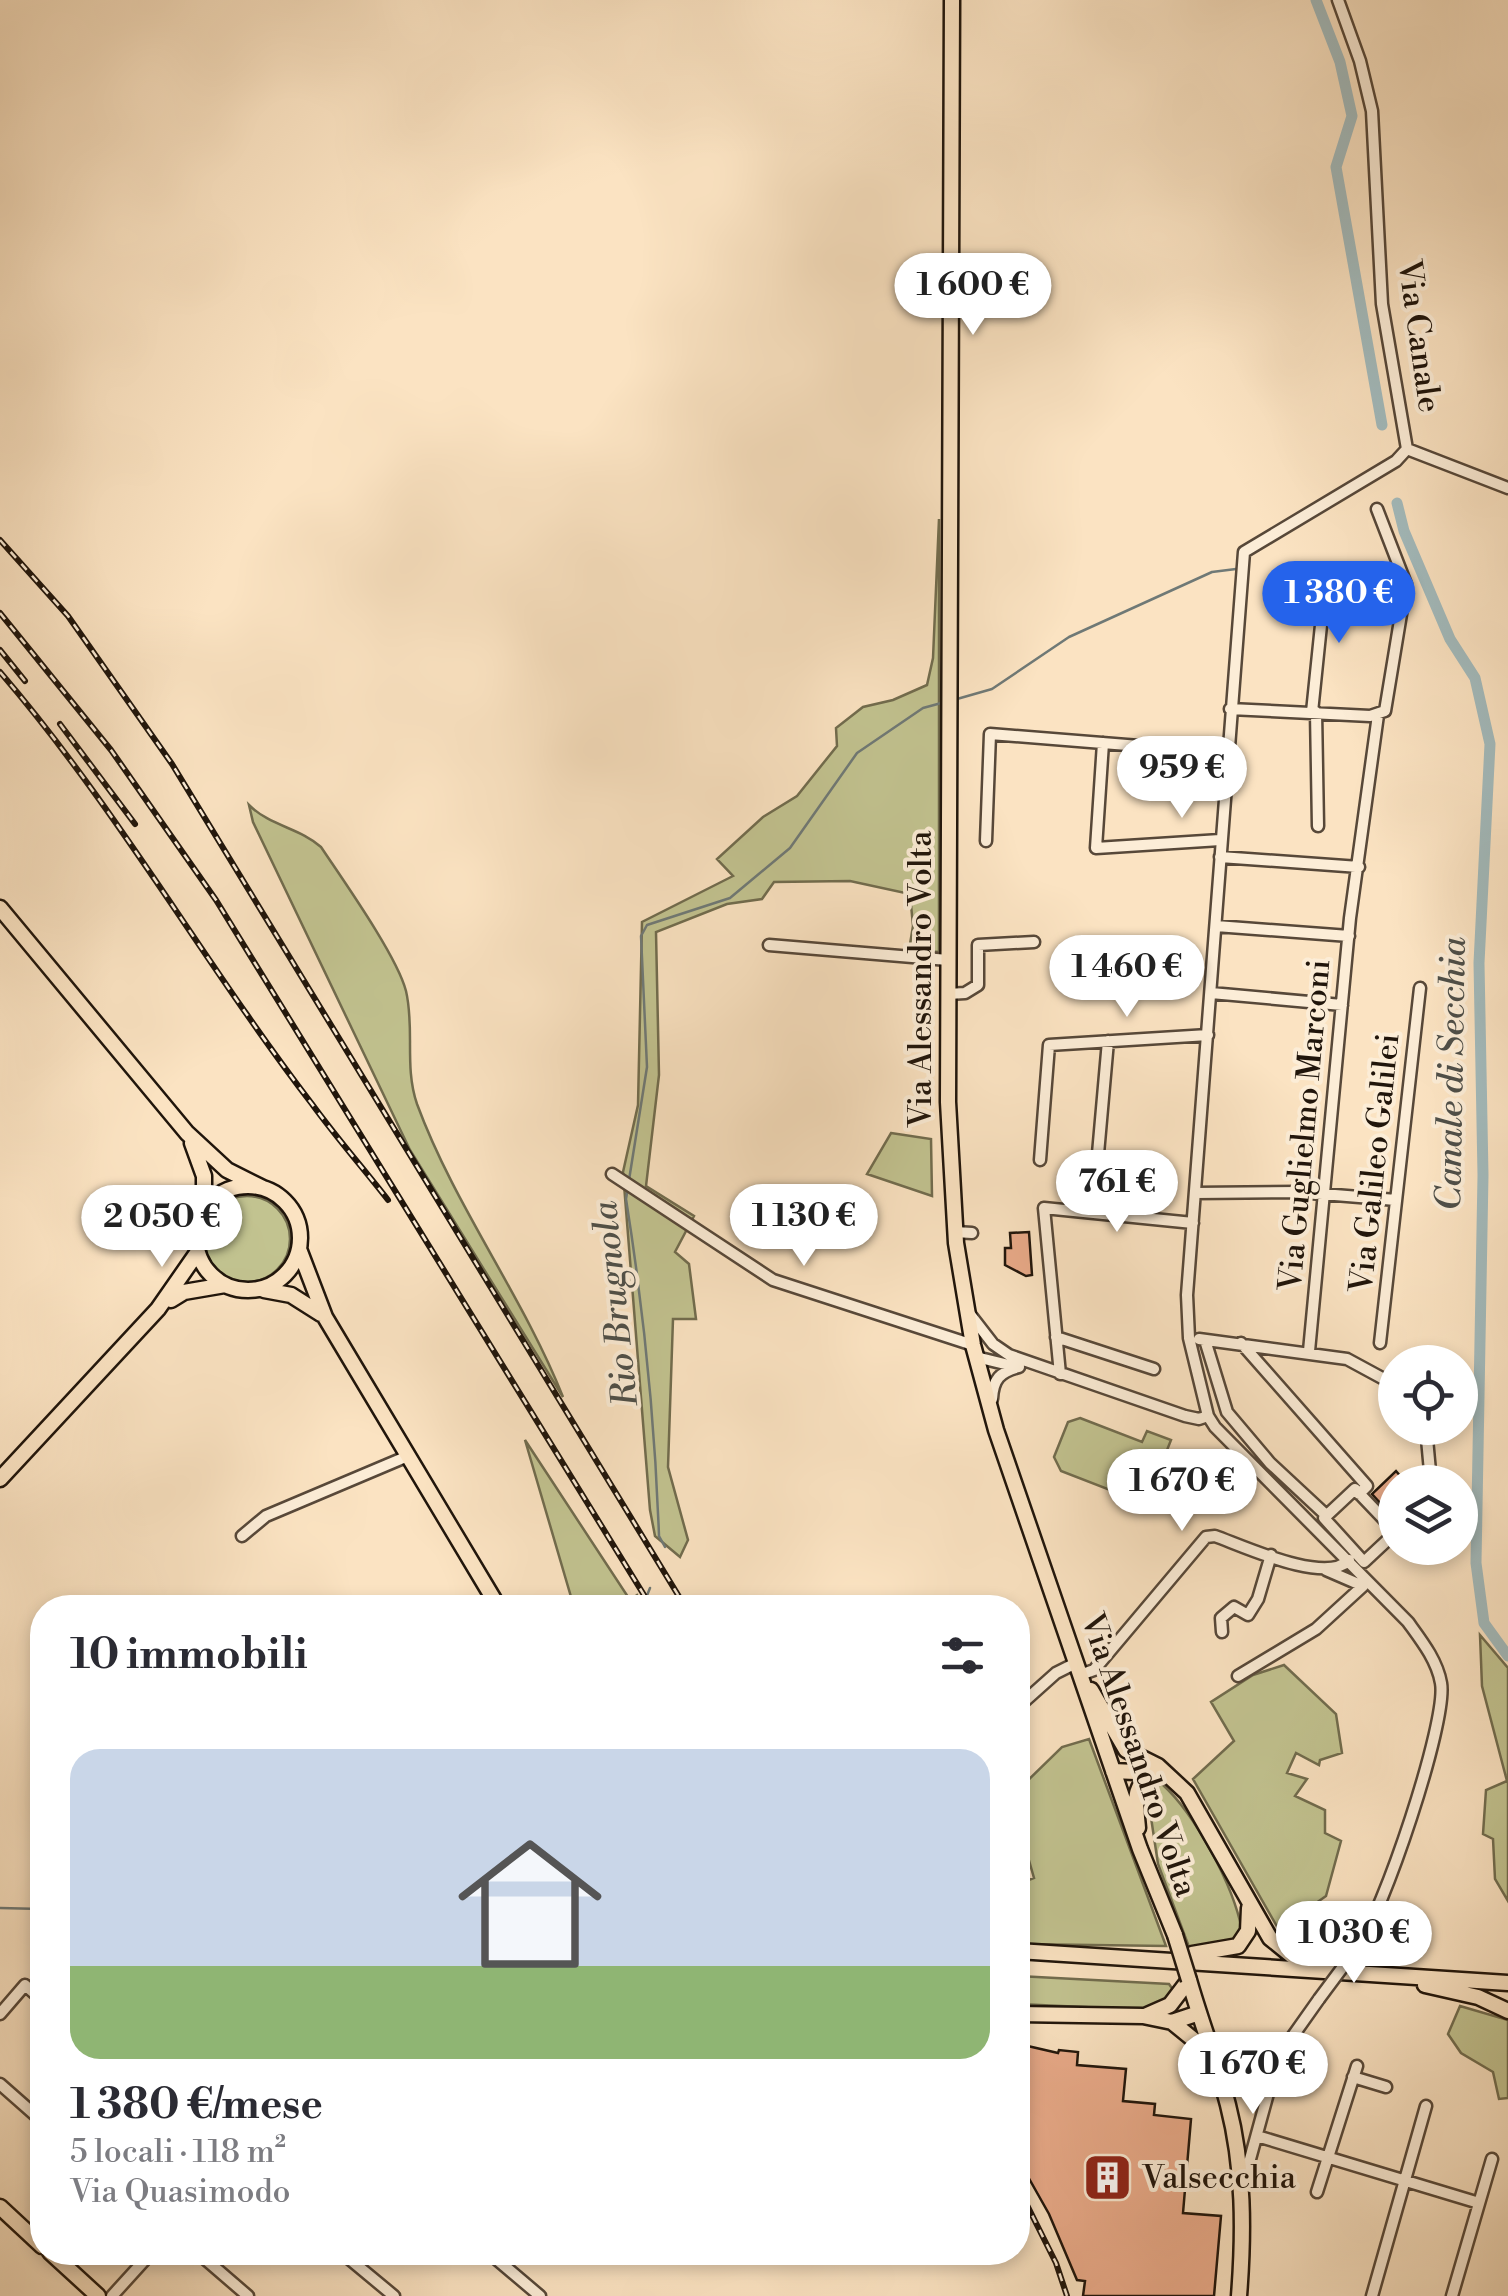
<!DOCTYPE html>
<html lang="it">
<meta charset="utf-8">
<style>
:root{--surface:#fff;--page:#f2f2f3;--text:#2b2b33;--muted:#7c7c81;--line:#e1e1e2;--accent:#2563eb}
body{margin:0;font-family:"Libre Bodoni",serif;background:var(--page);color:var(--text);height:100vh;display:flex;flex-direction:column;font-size:38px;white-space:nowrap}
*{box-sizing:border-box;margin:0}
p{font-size:32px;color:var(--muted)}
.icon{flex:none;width:55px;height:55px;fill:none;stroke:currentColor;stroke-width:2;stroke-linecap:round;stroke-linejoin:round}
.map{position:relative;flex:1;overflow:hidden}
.drawer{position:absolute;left:30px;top:1595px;width:1000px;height:670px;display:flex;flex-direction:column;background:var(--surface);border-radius:40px;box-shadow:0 5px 15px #0003}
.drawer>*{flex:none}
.fabs{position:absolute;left:1378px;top:1345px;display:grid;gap:20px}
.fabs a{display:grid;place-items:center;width:100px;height:100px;border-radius:50%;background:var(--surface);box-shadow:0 5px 15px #0003;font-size:50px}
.price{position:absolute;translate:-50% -85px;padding:0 22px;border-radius:35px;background:#fff;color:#222;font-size:32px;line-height:65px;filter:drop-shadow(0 2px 5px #0008)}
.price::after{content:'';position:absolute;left:50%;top:60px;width:30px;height:22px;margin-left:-15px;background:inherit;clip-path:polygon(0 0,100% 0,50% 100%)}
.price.selected{background:var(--accent);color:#fff}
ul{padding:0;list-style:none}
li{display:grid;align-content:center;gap:20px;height:530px;padding:0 40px}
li+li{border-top:2px solid var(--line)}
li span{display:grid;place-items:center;height:310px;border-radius:30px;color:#555}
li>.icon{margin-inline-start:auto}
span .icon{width:180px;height:180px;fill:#fffc;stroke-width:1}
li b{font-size:42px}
h2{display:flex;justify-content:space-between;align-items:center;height:120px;padding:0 40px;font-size:42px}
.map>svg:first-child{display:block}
.green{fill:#c2c390;stroke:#716c4e;stroke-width:2.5}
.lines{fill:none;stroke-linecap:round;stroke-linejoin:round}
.stream{stroke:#6f7976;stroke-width:2.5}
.canal{stroke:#a3bbbd;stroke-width:11}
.building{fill:#eaab8a;stroke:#20150b;stroke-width:2.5}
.minor-casing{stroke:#574839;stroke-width:15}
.major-casing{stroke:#20150b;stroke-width:19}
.minor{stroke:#fcedd7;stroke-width:10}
.major{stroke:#fbe3c2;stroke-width:14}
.rail-casing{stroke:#20150b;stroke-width:6}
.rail{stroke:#fcedd7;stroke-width:2.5;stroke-dasharray:8;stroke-linecap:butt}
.minor-bridge-casing{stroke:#574839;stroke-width:15;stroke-linecap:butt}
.major-bridge-casing{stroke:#20150b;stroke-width:19;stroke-linecap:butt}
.minor-bridge{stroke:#fcedd7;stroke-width:10}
.major-bridge{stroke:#fbe3c2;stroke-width:14}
.labels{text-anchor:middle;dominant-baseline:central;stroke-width:8;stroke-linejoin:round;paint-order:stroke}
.street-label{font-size:32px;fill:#20150b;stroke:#fcedd7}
.poi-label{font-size:32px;fill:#20150b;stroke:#fcedd7;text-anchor:start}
.water-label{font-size:35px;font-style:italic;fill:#4e4f49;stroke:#fcedd7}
</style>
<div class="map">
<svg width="1508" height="2296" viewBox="0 0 1508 2296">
<rect width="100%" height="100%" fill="#fbe3c2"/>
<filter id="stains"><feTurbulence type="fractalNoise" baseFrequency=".002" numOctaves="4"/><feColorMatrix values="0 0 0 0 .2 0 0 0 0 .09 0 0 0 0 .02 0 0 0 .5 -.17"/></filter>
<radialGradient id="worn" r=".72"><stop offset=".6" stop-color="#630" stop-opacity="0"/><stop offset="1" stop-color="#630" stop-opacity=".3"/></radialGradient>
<path class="green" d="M939,519V952L909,950L913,926L910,894L850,881L774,882L762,899L727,904L656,932L659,1075L646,1186L694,1216L675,1252L689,1264L696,1319H673L668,1467L688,1540L680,1557L655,1536L650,1510L623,1172L638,1105L642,922L733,876L717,859L763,817L797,796L837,746L836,728L863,707L893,700L927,685L933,658Z
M249,805C270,826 300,828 321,847C343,880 397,956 406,991C415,1029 404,1066 417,1104C455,1207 523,1296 563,1397L410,1150L253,822Z
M891,1133L931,1139L932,1196L867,1174Z
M204 1239a43 43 0 1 1 86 0a43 43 0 1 1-86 0Z
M1080,1418L1142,1442L1147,1431L1171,1440L1146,1504L1061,1471L1054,1457L1068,1422Z
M525,1440L630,1600L637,1595L643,1607H574Z
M1480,1635L1508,1668V1901L1495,1879L1493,1839L1483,1834L1486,1790L1507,1781L1482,1686Z
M1284,1665L1336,1714L1342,1753L1320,1760L1319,1765L1296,1753L1287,1773L1307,1779L1295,1796L1325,1810V1833L1341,1841L1326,1896L1309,1908L1296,1945L1279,1930L1193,1779L1234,1741L1211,1702L1253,1675Z
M1089,1739L1166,1946L1018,1944V1884L1034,1878L1018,1822V1790L1062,1747Z
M1162,1784C1196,1815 1233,1885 1242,1930C1227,1949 1212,1947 1189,1947L1158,1864L1147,1791Z
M1018,1976L1169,1984L1176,1994L1149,2010L1018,2004Z
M1460,2006L1508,2020V2098L1499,2099L1493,2072L1461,2053L1448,2034Z"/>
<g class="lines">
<path class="stream" d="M957,699L992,689L1069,637L1212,572L1236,569
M629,1180L647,1067L641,936L647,925L730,898L790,848L857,753L923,708L945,702
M628,1187L626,1199C644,1312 655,1422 659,1536L665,1547
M642,1608L650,1588
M0,1908L42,1909"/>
<path class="canal" d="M1316,0L1340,62L1352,116L1336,167L1382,425
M1397,503L1404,531L1450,639L1475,678L1490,744L1479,963L1483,1175L1476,1563L1484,1623L1508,1656"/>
</g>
<path class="building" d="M1029,1232L1032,1275L1026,1276L1005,1265V1248H1011L1010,1233Z
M1396,1471L1402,1478L1387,1491L1395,1499L1392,1516L1372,1494Z
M1019,2044L1058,2053L1059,2050L1078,2052L1077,2065L1126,2069L1123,2101L1155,2104L1154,2115L1191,2119L1183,2213L1221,2216L1214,2296H1083L1085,2281L1077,2280L1049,2214L1018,2159Z"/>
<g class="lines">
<defs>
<path id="minor" d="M1338,0L1360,61L1372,111L1382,304L1407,449
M1407,449L1508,488
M1230,709L1370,716L1385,711L1406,584L1377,509
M1312,712L1326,577
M1316,712L1318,826
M1103,743L1096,848L1220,840
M986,841L990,734L1226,753
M1220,857L1359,867
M1216,926L1349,936
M769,945L948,960
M1211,993L1342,1005
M948,994L965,993L978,985V945L1034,942
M1040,1160L1049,1045L1208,1035
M1097,1165L1108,1041
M612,1174L773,1280L973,1345
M1195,1193L1298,1192L1396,1200
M955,1232L972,1233
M969,1313L993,1344L1009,1355L1185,1416L1199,1419L1208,1416
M1056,1337L1154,1369
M1199,1339L1347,1359L1395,1385
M1205,1340L1227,1412L1270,1463L1327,1516
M1241,1343L1367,1486L1359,1494
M1380,1343L1420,988
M1309,1351L1350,918L1378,715
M976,1357L1013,1366
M1060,1374L1044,1208L1193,1223
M992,1399C993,1379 1000,1372 1019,1367
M1426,1428L1431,1482
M1395,1531L1355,1489L1324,1518L1364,1562L1395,1533
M242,1536L266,1516L408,1456
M1222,1632L1221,1618L1234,1607L1248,1615L1258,1599L1271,1555
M1080,1675L1094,1670L1206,1537L1215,1536C1243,1546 1326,1585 1349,1560
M1238,1676L1316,1629L1363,1586L1326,1570
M1018,1707L1056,1673L1076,1663
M1357,1948C1382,1916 1448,1721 1441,1683C1437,1660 1421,1640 1408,1622L1215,1427L1208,1416L1189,1338L1187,1295L1244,552L1396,461L1407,449
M0,2014L25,1985L42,2000
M1214,2063L1248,2072L1276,2061
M1353,2077L1386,2087
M0,2084L42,2121
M1257,2136L1479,2203
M1244,2181L1278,2057L1319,1999
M1317,2192L1357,2066
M197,2252L248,2296
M341,2252L394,2296
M488,2252L540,2296
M112,2296L152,2252
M1372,2296L1426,2106
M1452,2296L1492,2159"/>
<path id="major" d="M952,0L948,1102L956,1243L973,1345L996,1430L1140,1849L1175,1935
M0,908L187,1133L227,1170L263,1188
M192,1143L204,1176V1209
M196 1238a52 52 0 1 1 104 0a52 52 0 1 1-104 0Z
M299,1249L325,1317L499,1608
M264,1290L291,1295L321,1314
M171,1300L184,1292L225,1285
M0,1479L158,1309L197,1253
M1091,1690L1126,1750L1158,1766L1187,1793L1270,1938L1291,1955L1323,1965
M1113,1771L1157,1773
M1138,1828C1136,1803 1130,1784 1157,1773
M1018,1951L1508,1983
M1192,1954L1238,1946L1248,1931L1249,1908
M1189,1980C1201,2022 1217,2063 1228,2105C1244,2167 1244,2232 1239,2296
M1425,1985L1478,1997L1508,2011
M1018,2014L1143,2016L1172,2022L1199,2013
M1145,2016L1170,2005L1189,1980
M1172,2022L1210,2053
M0,2207L42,2246
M50,2252L98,2296"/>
</defs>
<use href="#minor" class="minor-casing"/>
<use href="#major" class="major-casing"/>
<use href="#minor" class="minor"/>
<use href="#major" class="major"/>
<defs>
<path id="rail" d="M0,540L68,616L172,764L686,1608
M0,613L111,750L216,900L652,1608
M0,650L25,681
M0,672C117,808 204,963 312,1104C336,1137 363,1168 388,1200
M60,724L135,824
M1018,2187L1056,2263L1067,2296"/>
</defs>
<use href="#rail" class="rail-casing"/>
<use href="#rail" class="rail"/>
<defs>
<path id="minor-bridge" d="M1319,1999L1357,1948"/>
<path id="major-bridge" d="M1175,1935L1189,1980"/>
</defs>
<use href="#minor-bridge" class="minor-bridge-casing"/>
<use href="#major-bridge" class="major-bridge-casing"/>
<use href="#minor-bridge" class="minor-bridge"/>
<use href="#major-bridge" class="major-bridge"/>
</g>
<defs>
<symbol id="building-square" viewBox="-11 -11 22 22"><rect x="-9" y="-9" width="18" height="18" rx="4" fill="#8f2418" stroke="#fcedd7"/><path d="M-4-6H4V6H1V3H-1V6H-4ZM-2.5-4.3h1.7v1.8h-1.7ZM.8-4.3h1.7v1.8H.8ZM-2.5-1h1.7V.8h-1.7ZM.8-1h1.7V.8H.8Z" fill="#fff"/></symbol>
</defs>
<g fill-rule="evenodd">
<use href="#building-square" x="1080" y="2150" width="55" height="55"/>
</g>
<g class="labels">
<g class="street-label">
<text transform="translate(1419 336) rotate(82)">Via Canale</text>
<text transform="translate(921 979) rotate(-90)">Via Alessandro Volta</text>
<text transform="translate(1305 1125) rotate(-85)">Via Guglielmo Marconi</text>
<text transform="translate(1375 1163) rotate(-84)">Via Galileo Galilei</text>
<text transform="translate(1139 1755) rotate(71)">Via Alessandro Volta</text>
</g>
<g class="poi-label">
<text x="1142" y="2178">Valsecchia</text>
</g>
<g class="water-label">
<text transform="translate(1452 1074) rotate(-89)">Canale di Secchia</text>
<text transform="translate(616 1304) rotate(-96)">Rio Brugnola</text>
</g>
</g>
<rect width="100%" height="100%" filter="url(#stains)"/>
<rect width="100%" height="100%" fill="url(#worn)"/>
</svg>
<div class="fabs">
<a><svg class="icon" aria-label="locate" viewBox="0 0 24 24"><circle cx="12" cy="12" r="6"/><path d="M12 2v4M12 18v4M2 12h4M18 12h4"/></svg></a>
<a><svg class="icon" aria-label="layers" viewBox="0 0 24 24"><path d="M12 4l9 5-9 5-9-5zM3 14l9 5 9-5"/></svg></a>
</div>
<b class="price" style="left:973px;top:338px">1 600 €</b>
<b class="price selected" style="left:1339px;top:646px">1 380 €</b>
<b class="price" style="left:1182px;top:821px">959 €</b>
<b class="price" style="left:1127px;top:1020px">1 460 €</b>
<b class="price" style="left:1117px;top:1235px">761 €</b>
<b class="price" style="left:804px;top:1269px">1 130 €</b>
<b class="price" style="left:162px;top:1270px">2 050 €</b>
<b class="price" style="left:1182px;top:1534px">1 670 €</b>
<b class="price" style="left:1354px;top:1986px">1 030 €</b>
<b class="price" style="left:1253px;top:2117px">1 670 €</b>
<section class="drawer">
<h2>10 immobili<svg class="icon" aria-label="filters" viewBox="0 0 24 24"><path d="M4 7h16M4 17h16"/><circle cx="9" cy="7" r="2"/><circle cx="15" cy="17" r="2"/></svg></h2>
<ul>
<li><span style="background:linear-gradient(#c9d6e8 70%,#8fb573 0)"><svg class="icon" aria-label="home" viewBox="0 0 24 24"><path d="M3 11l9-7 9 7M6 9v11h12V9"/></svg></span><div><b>1 380 €/mese</b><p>5 locali · 118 m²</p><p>Via Quasimodo</p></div></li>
</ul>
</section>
</div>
